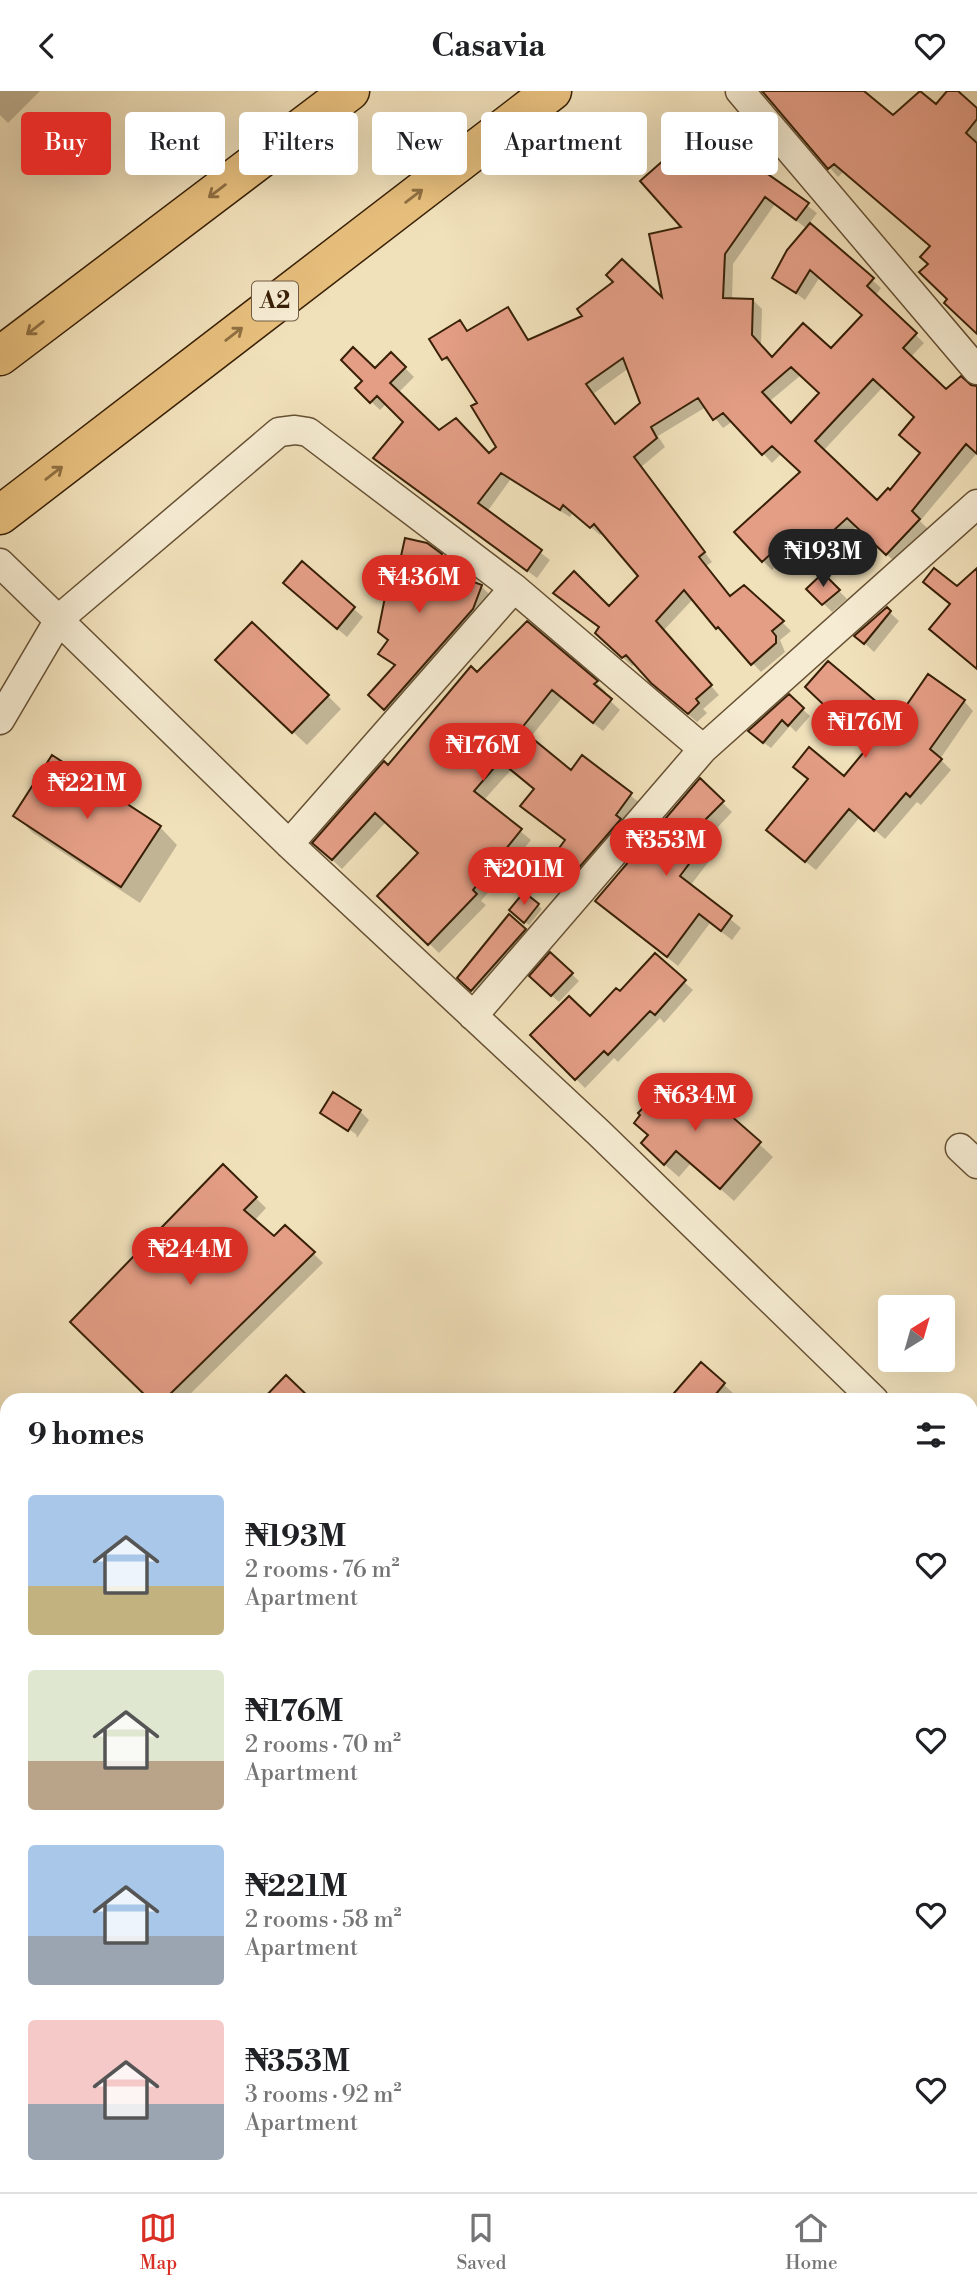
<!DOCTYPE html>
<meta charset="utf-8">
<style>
:root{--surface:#fff;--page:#f6f6f6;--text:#202124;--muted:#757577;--line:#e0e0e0;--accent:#d93025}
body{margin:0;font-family:"Libre Bodoni",serif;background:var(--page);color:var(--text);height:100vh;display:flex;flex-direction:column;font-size:26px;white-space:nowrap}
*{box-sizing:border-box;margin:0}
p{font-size:23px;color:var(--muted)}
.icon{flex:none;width:38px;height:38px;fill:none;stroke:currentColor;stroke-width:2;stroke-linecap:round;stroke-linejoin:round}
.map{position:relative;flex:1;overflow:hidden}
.side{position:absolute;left:0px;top:1302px;width:978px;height:800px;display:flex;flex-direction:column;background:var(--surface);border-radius:21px 21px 0 0;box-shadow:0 7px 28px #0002}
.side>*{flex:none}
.hud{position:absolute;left:21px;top:21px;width:936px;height:63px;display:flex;gap:14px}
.needle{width:46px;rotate:37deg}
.fabs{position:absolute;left:878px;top:1204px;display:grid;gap:14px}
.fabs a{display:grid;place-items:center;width:77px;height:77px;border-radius:7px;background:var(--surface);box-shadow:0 7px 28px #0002;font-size:35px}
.price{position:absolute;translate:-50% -60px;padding:0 16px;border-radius:24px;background:var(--accent);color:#fff;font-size:23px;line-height:46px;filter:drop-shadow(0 2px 4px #0008)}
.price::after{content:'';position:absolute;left:50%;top:42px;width:21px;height:16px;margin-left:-10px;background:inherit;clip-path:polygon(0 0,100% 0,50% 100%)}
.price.current{background:#222;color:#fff}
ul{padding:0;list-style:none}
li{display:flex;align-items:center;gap:21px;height:175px;padding:0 28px}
li span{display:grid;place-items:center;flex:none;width:196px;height:140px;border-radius:7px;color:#555}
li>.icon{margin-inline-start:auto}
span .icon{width:84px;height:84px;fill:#fffc;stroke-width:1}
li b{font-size:30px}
h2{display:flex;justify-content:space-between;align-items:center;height:84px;padding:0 28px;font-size:30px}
.chip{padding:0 24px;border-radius:7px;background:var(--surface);box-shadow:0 7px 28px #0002;font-size:24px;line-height:63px}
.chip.current{background:var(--accent);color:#fff}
header{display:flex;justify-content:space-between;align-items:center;height:91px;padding:0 28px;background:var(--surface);font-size:32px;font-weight:800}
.tab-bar{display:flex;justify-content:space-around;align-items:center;height:98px;border-top:2px solid var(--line);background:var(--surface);font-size:19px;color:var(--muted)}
.tab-bar a{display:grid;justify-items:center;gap:4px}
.tab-bar .current{color:var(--accent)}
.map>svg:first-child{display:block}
.shadow{fill:#0003;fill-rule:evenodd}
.building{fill:#e49e86;stroke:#382006;stroke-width:2;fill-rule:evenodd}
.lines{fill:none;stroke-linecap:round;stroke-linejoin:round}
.street-casing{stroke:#665033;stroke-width:31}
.secondary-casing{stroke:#382006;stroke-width:41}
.highway-casing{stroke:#382006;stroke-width:41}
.street{stroke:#f6ecd3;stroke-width:28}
.secondary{stroke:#f6ecd3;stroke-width:38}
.highway{stroke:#e8c07e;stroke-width:38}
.oneway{stroke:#907042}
.labels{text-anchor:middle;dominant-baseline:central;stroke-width:7;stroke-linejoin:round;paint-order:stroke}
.shield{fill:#f6ecd3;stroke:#715d44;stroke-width:2}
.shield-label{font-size:23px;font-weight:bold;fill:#382006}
</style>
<header><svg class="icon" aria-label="back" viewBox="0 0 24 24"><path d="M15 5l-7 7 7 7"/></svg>Casavia<svg class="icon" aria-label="heart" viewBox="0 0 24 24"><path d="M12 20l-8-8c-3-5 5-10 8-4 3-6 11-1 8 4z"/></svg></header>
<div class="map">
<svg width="977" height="2101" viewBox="0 0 977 2101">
<rect width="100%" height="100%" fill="#f1e1bb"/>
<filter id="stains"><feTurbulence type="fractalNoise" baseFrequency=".00286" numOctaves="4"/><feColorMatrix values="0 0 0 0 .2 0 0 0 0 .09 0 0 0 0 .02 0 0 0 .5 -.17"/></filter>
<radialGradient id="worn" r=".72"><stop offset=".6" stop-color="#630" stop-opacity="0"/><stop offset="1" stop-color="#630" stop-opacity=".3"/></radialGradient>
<path class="shadow" d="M0,0H40L8,32L0,24Z
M764,0H862L893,26L936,16L950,0H956L977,18V242L950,208L930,173L932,156L844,80L838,86Z
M735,32L748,36L762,52L744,68L817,122L809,133L881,197L875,205L924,252L910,267L946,300L977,295V362L920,430L928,438L896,472L857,435L818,470L801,452L772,479L763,470L802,381L782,362L772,372L733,330L723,337L706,316L658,345L665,356L641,376L712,471L706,475L731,506L782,531L791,540L780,549L785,561L761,581L693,508L663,540L719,604L703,618L707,622L697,631L662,601L636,572L632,575L607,551L600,537L556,502L609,517L641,485L603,441L600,444L573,421L570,426L510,389L487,421L550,469L537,487L375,367L406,331L387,312L380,319L357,297L391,263L414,286L398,302L439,341L489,364L499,357L479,312L455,275L444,268L460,232L469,241L508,218L530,250L665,212L684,137L679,65ZM775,113L807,138L774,186L805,209L820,186L864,224L831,260L773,268L761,254L762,218L753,209H732L733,173ZM629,277L643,313L616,334L593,303ZM801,284L821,302L791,334L770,310ZM883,296L916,326L922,363L890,402L877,411L823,360Z
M441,465L450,473L447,483L481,495L490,504L394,626L370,604L396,576L381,562L389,550L396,500Z
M302,473L363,526L347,546L294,501Z
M823,484L847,508L832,521L809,498Z
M887,519L899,530L874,561L857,545Z
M527,532L596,591L606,601L603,603L620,619L603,640L562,607L530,647L571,681L583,666L641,713L580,795L551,772L566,750L522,715L535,699L511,679L483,710L531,749L481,810L486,814L439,862L379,804L420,762L386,731L342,778L324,761L388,676Z
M231,583L328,605L341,618L307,654Z
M789,606L810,625L796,641L790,635L771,657L757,647Z
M964,610L973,620L940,668L951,679L921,714L917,711L885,748L860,726L816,779L778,749L845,687L897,630Z
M700,690L732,721L702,753L713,765L690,795L741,837L732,849L710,832L678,875L597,810Z
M15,724L160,736L177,754L140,812L33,742Z
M538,814L542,818L529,834L515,823Z
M524,840L532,847L479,906L459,887Z
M550,863L579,890L559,911L539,893Z
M684,891L693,899L664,932L660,927L618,971L614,967L585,997L532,944L590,927L621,903Z
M721,1018L773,1066L734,1110L691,1072L679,1086L656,1066L650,1045L715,1025Z
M360,1020L369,1029L357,1047L356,1043L330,1026V1029L322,1022Z
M223,1075L266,1117L254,1130L274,1148L313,1162L323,1172L184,1309H152Z
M702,1274L733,1302L727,1309H670Z
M971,1630L977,1635V1706L971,1701Z
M977,1706V1731L971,1726V1713Z
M971,1976L977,1979V2101H960L951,2095H971Z
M7,2036V2095H71L65,2101H0V2045Z
M327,2095L333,2101H309L304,2096Z
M566,2095H669L676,2101H559Z"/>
<path class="building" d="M762,0H864L893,24L920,0L936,13L947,0H958L977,17V28L966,42L977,52V243L944,212L947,208L919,181L928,173L920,166L930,155L834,73L828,78Z
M730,25L735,30L739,25L754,42L735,60L809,112L796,129L765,106L725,163L723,207L753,208L752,244L772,266L803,232L831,257L862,224L810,179L796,202L772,187L787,159L810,132L874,187L867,195L917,242L903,257L946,298L961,285L971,294L977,295V363L966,353L912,420L920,428L886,464L847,427L808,463L791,444L762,471L734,441L800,381L772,355L762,364L723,322L713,329L698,307L651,336L657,347L634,366L705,461L699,466L730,505L744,494L784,530L772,540L776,545V552L751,574L718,536L716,538L684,499L656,530L712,594L696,608L699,612L688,623L651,592L626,564L622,567L595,542L599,536L553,502L574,480L609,515L638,485L594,433L590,437L563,414L560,419L501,382L478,412L542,459L527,480L373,367L403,331L377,305L370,312L355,297L362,290L341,269L353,256L375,277L391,261L406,276L390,292L439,339L456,327L489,362L496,356L471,315L477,312L447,266L442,269L429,248L460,229L467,240L508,216L528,249L582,225L577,218L613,191L606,184L622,168L662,206L649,143L681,136L640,90L675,59L679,63L700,46L703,49ZM623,267L640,312L615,333L586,293ZM791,276L819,302L791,332L762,301ZM873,288L914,326L899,344L920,362L890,399L888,397L877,409L815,350Z
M405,447L427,452L442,463L439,478L482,494L473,518L384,619L368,604L395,574L378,563L388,549L378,541L387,496L394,497Z
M302,470L355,516L337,538L283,492Z
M934,477L957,495L977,477V578L929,538L950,513L923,491Z
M823,482L840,499L822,514L806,498Z
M887,516L891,520L864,553L854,545Z
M527,530L598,590L594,593L612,608L593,632L552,599L521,638L571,679L582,664L632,702L616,724L621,728L570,787L548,772L565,749L520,715L534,698L500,670L474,700L522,738L473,799L477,803L428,854L377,805L418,762L375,722L332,769L312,752L384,670L388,674L471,575L477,581Z
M252,531L329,604L292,642L215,569Z
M828,570L897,628L928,583L965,609L930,658L942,668L910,706L906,702L874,740L849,718L805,771L766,739L808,688L793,676L809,656L844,685L868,656L805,596Z
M789,603L804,617L788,635L782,629L763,652L748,640Z
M52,664L161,735L121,796L13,725Z
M700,687L724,710L691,743L704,753L680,785L732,825L721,840L699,823L667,866L595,810Z
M524,801L539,813L524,832L509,819Z
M509,823L526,838L471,900L457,887Z
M550,861L573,882L551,905L529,885Z
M655,862L686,889L655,924L650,920L608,964L604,960L575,989L530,944L569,905L590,925L616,897L620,900Z
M673,985L715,1022L721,1016L761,1051L720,1098L676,1060L664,1074L641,1052L648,1044L634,1032L640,1024L638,1022Z
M333,1001L361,1019L348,1040L320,1022Z
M223,1073L257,1106L244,1119L274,1145L285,1134L315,1161L164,1309H150L70,1231Z
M701,1271L725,1292L711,1309H668Z
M286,1284L312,1309H262Z"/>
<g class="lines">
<defs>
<path id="street" d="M740,0L977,279
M0,472L289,753L599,1042L874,1309
M0,629L60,527L279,341L295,339L308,341L514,497L703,658
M289,753L514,497
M473,925L703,658L977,413
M960,1057L977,1073
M971,1404L977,1409
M971,1588L977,1582
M971,1607L977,1612
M971,1955L977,1959
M687,2095L696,2101
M117,2101L121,2095
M468,2101L475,2095"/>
<path id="secondary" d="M0,1910L7,1916
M239,2095L247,2101"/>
<path id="highway" d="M0,265L350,0
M0,424L552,0"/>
</defs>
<use href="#street" class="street-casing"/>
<use href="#secondary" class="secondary-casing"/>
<use href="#highway" class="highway-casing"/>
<use href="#street" class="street"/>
<use href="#secondary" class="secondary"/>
<use href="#highway" class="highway"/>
</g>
<defs><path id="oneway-shaft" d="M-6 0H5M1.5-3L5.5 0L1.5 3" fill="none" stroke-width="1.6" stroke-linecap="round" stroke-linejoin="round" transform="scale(1.75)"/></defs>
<g class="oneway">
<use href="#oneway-shaft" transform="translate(217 100) rotate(143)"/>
<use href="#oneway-shaft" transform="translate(414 105) rotate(-37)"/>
<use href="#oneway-shaft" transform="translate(35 237) rotate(142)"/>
<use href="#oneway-shaft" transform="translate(234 243) rotate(-38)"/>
<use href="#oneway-shaft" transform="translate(54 382) rotate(-38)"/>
</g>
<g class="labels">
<rect class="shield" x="252" y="190.5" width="46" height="39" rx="5"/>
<g class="shield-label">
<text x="275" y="210">A2</text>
</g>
</g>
<rect width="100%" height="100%" filter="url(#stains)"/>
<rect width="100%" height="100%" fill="url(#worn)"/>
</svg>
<div class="fabs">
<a><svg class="needle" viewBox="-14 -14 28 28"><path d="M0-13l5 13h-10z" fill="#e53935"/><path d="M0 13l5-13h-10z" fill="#757577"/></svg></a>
</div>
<b class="price current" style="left:823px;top:498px">₦193M</b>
<b class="price" style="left:419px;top:524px">₦436M</b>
<b class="price" style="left:865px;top:669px">₦176M</b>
<b class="price" style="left:483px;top:692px">₦176M</b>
<b class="price" style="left:87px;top:730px">₦221M</b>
<b class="price" style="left:666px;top:787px">₦353M</b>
<b class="price" style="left:524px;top:816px">₦201M</b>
<b class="price" style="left:695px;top:1042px">₦634M</b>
<b class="price" style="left:190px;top:1196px">₦244M</b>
<div class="hud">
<a class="chip current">Buy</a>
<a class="chip">Rent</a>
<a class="chip">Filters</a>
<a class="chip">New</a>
<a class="chip">Apartment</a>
<a class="chip">House</a>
</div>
<section class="side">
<h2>9 homes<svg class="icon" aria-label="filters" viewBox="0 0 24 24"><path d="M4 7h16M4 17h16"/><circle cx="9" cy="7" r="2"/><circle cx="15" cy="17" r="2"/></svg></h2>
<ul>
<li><span style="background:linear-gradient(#a9c7e8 65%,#c2b280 0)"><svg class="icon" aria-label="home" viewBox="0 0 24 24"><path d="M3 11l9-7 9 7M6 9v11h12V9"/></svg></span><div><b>₦193M</b><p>2 rooms · 76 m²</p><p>Apartment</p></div><svg class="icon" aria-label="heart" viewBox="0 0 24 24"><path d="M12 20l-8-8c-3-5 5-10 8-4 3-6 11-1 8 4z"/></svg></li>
<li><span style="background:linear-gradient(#dfe7d0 65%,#b9a48a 0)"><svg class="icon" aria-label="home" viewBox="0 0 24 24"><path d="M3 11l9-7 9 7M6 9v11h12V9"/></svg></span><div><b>₦176M</b><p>2 rooms · 70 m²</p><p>Apartment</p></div><svg class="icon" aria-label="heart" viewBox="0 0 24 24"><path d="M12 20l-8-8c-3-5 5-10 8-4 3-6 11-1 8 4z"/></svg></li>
<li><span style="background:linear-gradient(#a9c7e8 65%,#9aa5b1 0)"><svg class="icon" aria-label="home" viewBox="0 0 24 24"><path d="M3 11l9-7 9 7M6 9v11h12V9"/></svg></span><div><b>₦221M</b><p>2 rooms · 58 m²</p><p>Apartment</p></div><svg class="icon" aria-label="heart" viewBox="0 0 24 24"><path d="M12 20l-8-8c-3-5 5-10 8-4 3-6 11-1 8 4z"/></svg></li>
<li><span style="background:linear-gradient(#f6c9c9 60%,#9aa5b1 0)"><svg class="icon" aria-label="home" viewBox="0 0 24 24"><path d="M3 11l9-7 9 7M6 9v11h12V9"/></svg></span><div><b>₦353M</b><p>3 rooms · 92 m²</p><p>Apartment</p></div><svg class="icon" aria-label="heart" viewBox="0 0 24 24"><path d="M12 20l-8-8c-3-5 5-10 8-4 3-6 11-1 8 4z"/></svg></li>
</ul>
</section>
</div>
<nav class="tab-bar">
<a class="current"><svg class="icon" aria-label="map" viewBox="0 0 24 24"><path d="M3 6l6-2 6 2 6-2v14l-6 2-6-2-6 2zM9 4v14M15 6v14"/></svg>Map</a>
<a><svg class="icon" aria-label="saved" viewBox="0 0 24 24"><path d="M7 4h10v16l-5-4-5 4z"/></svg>Saved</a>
<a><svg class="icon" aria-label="home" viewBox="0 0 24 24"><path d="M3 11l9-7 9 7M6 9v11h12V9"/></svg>Home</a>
</nav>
